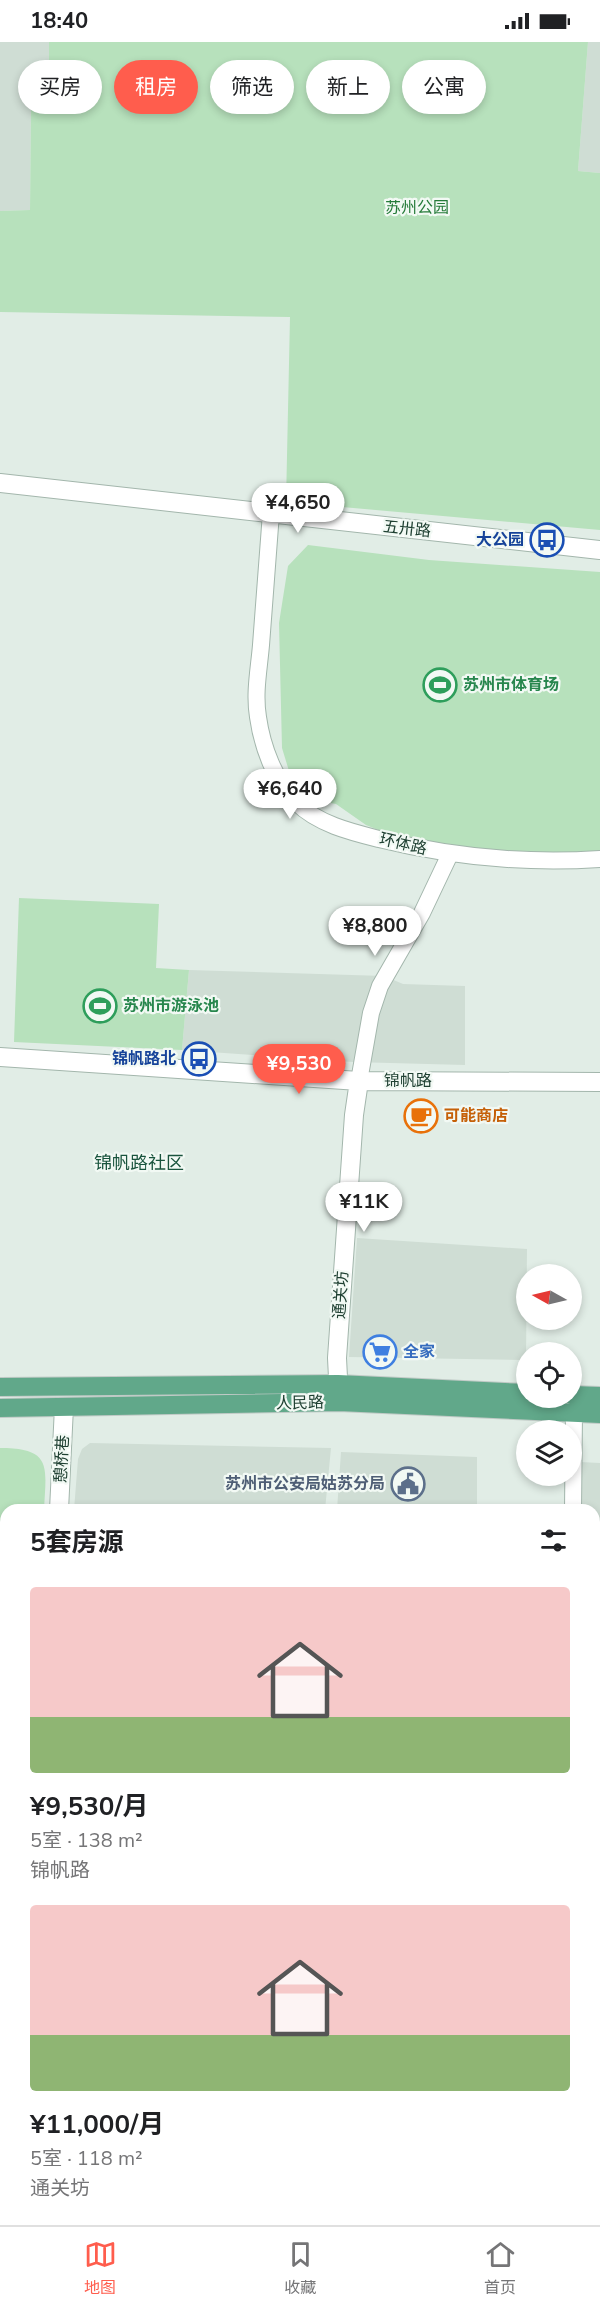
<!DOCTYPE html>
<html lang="zh">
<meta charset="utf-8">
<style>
:root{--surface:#fff;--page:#f2f2f2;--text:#202124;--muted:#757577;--line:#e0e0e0;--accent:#ff5d4d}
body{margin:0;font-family:"Nunito Sans","Noto Sans SC",sans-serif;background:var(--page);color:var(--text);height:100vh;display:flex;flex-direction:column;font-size:22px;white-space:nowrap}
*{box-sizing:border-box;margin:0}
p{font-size:20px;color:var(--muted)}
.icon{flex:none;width:33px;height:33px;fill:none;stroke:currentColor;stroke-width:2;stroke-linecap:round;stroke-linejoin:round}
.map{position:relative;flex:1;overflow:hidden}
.panel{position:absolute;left:0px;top:1462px;width:600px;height:722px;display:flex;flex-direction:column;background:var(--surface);border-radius:18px 18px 0 0;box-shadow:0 3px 9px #0003}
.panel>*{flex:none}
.hud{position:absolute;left:18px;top:18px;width:564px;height:54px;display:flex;gap:12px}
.needle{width:39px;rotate:278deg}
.tools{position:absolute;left:516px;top:1222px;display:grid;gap:12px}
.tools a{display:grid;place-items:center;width:66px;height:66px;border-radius:50%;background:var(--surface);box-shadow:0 3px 9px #0003;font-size:30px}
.price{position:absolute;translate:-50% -51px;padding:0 14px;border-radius:21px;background:#fff;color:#222;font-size:20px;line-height:39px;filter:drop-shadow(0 2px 3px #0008)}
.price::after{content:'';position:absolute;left:50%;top:36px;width:18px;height:14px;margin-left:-9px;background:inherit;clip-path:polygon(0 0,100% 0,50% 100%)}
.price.on{background:var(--accent);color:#fff}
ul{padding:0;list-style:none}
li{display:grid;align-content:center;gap:12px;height:318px;padding:0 30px}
li span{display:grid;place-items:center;height:186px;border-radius:6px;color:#555}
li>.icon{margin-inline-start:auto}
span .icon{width:108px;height:108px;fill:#fffc;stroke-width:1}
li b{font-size:26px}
h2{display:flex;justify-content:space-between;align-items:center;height:72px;padding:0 30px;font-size:26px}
.pill{padding:0 21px;border-radius:27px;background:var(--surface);box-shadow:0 3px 9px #0003;font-size:21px;line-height:54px}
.pill.on{background:var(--accent);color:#fff}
.status{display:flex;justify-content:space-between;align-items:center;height:42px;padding:0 30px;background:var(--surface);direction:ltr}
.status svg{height:16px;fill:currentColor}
.tab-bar{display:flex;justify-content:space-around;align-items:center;height:84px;border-top:2px solid var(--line);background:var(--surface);font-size:16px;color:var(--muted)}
.tab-bar a{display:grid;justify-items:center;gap:3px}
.tab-bar .on{color:var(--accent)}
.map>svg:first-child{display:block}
.built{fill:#cfddd4}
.green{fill:#b7e1bc}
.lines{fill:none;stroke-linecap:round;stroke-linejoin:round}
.minor-casing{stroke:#a3b6ac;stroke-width:18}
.tertiary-casing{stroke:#a3b6ac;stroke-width:20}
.primary-casing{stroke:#c0cac6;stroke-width:20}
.minor{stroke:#fff;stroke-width:16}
.tertiary{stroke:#fff;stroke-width:18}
.primary{stroke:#61a88a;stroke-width:18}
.labels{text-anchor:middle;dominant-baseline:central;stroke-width:4.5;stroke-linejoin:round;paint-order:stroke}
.park-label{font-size:16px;fill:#257b39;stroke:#f2f9f4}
.street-label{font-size:16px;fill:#1f4032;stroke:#f2f9f4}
.transit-label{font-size:16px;font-weight:bold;fill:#164399;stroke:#f2f9f4;text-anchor:end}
.leisure-label{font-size:16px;font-weight:bold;fill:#27864d;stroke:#f2f9f4;text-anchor:start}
.food-label{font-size:16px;font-weight:bold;fill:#c56008;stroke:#f2f9f4;text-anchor:start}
.shop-label{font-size:16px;font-weight:bold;fill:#366cbe;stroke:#f2f9f4;text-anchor:start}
.service-label{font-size:16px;font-weight:bold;fill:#4e5e75;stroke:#f2f9f4;text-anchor:end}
.neighbourhood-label{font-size:18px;fill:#19543d;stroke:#f2f9f4}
</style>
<div class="status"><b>18:40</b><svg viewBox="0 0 49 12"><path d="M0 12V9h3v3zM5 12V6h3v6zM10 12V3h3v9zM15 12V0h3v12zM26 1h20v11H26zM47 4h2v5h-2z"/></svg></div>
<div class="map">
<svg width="600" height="2183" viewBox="0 0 600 2183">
<rect width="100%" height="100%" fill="#e1ede6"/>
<path class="built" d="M0,0H49V68H31L30,168L0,169Z
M588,0H600V131L578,129Z
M189,928L384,934L403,942L465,944V1023L353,1020L182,1008Z
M357,1196L527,1207L526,1318L349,1315Z
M90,1401L331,1406L325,1468H74L78,1417L82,1407Z
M341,1410L477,1415V1468H337Z
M580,1420L600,1421V1499H594V1468H579Z
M0,1939H6V2170H0Z"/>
<path class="green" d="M49,0H588L578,129L600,131V488L286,460L290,275L0,270V169L30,168L31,68L49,67Z
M308,503L429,518L600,530V814L509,813L405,799L366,783L336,762L309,757L293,742L282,706L279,581L288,524Z
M19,856L159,862L156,926L189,928L182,1008L14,1000Z
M0,1406C53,1406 46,1425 44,1468H6V1693L0,1694Z"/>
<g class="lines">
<defs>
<path id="minor" d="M271,471C268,515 264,559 261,603C259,627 254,651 258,675C262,704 275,740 297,761C318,782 351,790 379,797C452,815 525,822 600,817
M359,1039L371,971L380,944L422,871L450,812
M573,1468L574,1371
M594,2155H600
M50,2178L51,2183"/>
<path id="tertiary" d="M0,441L600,508
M0,1015L359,1039L600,1040
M339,1355L337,1316L354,1073L359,1039
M59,1468L64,1365
M0,1706H6"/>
<path id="primary" d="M0,1345L338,1342L526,1351
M572,1353L600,1354
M0,1366L339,1360L600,1372"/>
</defs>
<use href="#minor" class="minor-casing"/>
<use href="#tertiary" class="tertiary-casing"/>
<use href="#primary" class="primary-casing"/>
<use href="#minor" class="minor"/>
<use href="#tertiary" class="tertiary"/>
<use href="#primary" class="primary"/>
</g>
<defs>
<symbol id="bus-ring" viewBox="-11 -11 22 22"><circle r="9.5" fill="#f2f9f4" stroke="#1a4fb4" stroke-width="1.5"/><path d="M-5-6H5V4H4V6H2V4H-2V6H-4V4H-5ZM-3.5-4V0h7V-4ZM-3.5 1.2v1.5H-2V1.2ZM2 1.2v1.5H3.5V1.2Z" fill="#1a4fb4"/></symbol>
<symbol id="stadium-ring" viewBox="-11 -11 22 22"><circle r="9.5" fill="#f2f9f4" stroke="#2e9e5b" stroke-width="1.5"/><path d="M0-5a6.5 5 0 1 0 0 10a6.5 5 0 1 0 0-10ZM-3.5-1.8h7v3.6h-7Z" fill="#2e9e5b"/></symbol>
<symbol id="cafe-ring" viewBox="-11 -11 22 22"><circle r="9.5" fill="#f2f9f4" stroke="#e8710a" stroke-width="1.5"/><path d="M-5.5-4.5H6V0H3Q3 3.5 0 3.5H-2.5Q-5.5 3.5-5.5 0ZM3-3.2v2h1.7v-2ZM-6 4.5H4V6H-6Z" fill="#e8710a"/></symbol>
<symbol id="supermarket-ring" viewBox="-11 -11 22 22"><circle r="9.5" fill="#f2f9f4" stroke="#3f7fe0" stroke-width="1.5"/><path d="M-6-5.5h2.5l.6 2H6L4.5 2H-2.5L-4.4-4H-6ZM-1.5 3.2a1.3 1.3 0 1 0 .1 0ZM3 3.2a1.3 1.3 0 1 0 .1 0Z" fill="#3f7fe0"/></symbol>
<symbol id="civic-ring" viewBox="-11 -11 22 22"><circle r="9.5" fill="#f2f9f4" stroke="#5c6f8a" stroke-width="1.5"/><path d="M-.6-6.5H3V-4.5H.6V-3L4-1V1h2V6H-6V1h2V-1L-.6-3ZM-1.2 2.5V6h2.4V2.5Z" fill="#5c6f8a"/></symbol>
</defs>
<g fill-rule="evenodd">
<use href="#bus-ring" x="528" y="479" width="38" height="38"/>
<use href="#stadium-ring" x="421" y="624" width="38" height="38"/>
<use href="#stadium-ring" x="81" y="945" width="38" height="38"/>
<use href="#bus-ring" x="180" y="998" width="38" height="38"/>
<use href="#cafe-ring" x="402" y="1055" width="38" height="38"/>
<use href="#supermarket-ring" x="361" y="1291" width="38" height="38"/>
<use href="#civic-ring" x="389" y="1423" width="38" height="38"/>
</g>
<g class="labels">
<g class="park-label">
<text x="417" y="166">苏州公园</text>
</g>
<g class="street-label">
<text transform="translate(407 487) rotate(6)">五卅路</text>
<text transform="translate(403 802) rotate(13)">环体路</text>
<text x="408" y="1039">锦帆路</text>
<text transform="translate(341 1253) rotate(-86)">通关坊</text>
<text transform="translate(300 1361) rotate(-1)">人民路</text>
<text transform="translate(62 1417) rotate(-87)">憩桥巷</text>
</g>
<g class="transit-label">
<text x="524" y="498">大公园</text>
<text x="176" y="1017">锦帆路北</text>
</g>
<g class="leisure-label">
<text x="463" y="643">苏州市体育场</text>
<text x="123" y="964">苏州市游泳池</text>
</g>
<g class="food-label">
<text x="444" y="1074">可能商店</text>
</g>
<g class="shop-label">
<text x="403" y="1310">全家</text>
</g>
<g class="service-label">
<text x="385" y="1442">苏州市公安局姑苏分局</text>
</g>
<g class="neighbourhood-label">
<text x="139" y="1121">锦帆路社区</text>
</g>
</g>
</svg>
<div class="tools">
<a><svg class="needle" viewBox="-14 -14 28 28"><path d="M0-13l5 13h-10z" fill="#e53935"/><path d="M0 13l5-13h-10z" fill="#757577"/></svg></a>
<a><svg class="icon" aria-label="locate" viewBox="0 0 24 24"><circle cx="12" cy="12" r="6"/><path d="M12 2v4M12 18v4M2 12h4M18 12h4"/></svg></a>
<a><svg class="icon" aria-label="layers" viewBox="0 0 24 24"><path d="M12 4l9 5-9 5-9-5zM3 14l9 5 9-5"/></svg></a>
</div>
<b class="price" style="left:298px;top:492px">¥4,650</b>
<b class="price" style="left:290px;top:778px">¥6,640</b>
<b class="price" style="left:375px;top:915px">¥8,800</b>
<b class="price on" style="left:299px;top:1053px">¥9,530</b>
<b class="price" style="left:364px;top:1191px">¥11K</b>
<div class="hud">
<a class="pill">买房</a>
<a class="pill on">租房</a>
<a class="pill">筛选</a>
<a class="pill">新上</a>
<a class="pill">公寓</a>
</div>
<section class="panel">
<h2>5套房源<svg class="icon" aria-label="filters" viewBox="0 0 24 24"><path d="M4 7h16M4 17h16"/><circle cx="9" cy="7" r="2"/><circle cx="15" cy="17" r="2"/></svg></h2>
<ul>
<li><span style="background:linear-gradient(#f6c9c9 70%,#8fb573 0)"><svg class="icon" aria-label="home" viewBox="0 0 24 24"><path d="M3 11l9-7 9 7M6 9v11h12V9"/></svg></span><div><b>¥9,530/月</b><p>5室 · 138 m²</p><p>锦帆路</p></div></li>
<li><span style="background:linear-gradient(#f6c9c9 70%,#8fb573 0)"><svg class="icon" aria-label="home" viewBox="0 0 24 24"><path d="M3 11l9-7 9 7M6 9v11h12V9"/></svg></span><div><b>¥11,000/月</b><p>5室 · 118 m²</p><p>通关坊</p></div></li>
</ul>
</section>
</div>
<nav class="tab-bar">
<a class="on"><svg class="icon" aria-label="map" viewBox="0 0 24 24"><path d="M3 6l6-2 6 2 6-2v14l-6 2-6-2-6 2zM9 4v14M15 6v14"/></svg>地图</a>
<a><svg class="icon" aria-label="saved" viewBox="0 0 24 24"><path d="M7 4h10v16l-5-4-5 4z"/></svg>收藏</a>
<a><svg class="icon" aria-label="home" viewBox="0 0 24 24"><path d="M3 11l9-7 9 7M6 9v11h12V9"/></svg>首页</a>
</nav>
